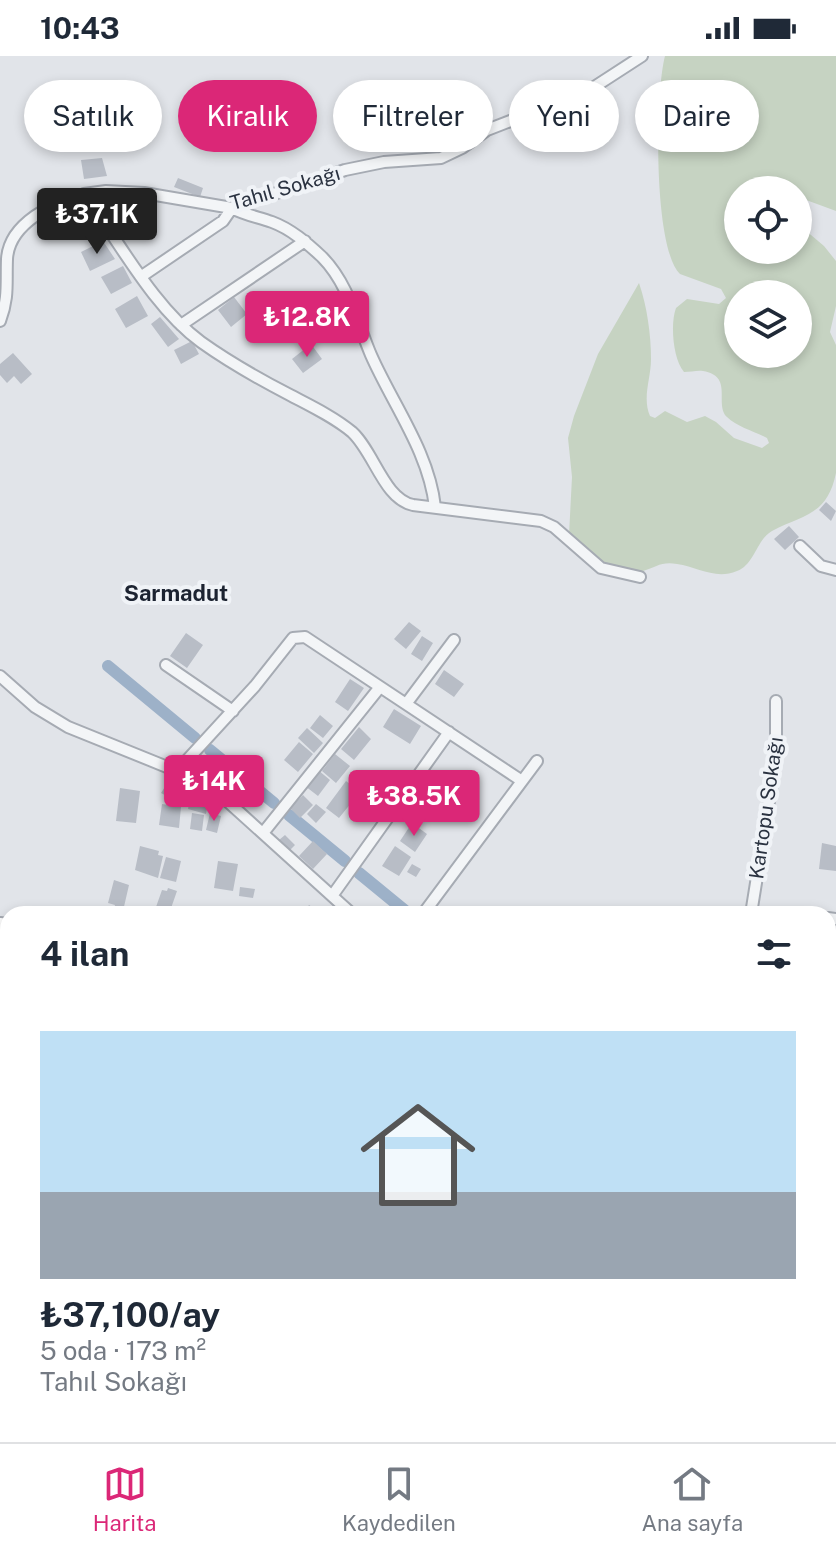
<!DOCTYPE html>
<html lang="tr">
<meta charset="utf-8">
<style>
:root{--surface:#fff;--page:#f6f6f7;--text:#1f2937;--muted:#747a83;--line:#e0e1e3;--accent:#db2777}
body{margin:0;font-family:"Public Sans",sans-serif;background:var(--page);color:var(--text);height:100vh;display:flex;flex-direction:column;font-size:30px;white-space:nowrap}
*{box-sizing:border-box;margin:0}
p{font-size:26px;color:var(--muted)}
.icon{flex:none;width:44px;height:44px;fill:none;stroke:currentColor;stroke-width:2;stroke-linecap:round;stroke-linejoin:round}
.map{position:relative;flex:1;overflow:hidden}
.side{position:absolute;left:0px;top:850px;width:836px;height:536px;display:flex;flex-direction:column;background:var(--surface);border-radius:24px 24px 0 0;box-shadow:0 4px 12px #0003}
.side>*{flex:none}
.hud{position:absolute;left:24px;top:24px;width:788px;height:72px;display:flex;gap:16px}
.buttons{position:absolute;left:724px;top:120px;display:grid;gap:16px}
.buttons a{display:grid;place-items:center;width:88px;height:88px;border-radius:50%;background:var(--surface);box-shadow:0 4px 12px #0003;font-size:40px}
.price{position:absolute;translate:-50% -68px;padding:0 18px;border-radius:8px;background:var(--accent);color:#fff;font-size:26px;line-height:52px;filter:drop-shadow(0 2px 4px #0008)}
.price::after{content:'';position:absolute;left:50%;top:48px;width:24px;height:18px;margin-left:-12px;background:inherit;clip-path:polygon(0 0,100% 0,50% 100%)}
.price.active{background:#222;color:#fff}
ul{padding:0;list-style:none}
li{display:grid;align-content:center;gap:16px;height:424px;padding:0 40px}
li span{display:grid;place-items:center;height:248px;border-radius:0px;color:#555}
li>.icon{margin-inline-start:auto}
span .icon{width:144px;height:144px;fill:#fffc;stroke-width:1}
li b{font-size:34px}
h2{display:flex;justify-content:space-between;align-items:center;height:96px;padding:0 40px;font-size:34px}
.tag{padding:0 28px;border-radius:36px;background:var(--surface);box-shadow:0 4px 12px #0003;font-size:28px;line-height:72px}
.tag.active{background:var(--accent);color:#fff}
.status{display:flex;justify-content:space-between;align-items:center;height:56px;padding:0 40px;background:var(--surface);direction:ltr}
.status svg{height:22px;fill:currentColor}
.tab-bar{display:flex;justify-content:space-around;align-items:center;height:112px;border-top:2px solid var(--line);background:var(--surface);font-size:22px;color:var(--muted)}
.tab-bar a{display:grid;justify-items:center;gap:4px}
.tab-bar .active{color:var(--accent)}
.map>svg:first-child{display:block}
.green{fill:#c6d3c2;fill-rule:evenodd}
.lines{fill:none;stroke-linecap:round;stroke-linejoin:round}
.canal{stroke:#9db1c8;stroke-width:12}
.building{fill:#b8bdc6}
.street-casing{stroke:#a6abb3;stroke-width:14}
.secondary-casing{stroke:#a6abb3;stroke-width:18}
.street{stroke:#f3f5f7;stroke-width:10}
.secondary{stroke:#fff;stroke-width:14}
.labels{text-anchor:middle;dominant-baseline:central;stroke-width:8;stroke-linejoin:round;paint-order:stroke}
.street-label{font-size:20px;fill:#2a3240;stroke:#f0f3f7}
.neighbourhood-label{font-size:22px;font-weight:bold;fill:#1c2331;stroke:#f0f3f7}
</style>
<div class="status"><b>10:43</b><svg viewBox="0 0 49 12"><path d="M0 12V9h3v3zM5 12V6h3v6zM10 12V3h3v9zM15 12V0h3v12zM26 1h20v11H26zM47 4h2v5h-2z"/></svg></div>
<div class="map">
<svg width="836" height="1386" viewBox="0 0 836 1386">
<rect width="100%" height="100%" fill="#e1e4e9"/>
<path class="green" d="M665,0H836V155L798,141V134H738V194H798V168L824,190L836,205V250L830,276L836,289V417C827,460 804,458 772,475C756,484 755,508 737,515C715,524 698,511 677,508C662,505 656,511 643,515C613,523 588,496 569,479L572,421L568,382L574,360L598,298L639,227C647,250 651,279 651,303C651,323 642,341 650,360L655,362L665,355L687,366L705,360L716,366L734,382L762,392L769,387L767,382C754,375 737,371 727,361C714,348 734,320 703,315C698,314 690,316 684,316C673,303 670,268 676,252L687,243L719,248L726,242L721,233L680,218C653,192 655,37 665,0ZM738,238H798V298H738Z
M0,877L8,878V1266L0,1278Z
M828,1082L836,1083V1160L828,1176Z
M828,1182L836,1188V1344L828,1353Z
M125,1378H451L442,1386H118Z
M735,1378H810L805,1386H743Z"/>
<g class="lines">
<path class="canal" d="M108,610L195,682
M210,694L274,747
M289,759L345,805
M359,817L409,858
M828,1064L836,1066"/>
</g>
<path class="building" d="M102,102L107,120L84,123L81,104Z
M178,122L203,132L200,141L174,131Z
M103,185L115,203L90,215L81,196Z
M123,210L132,227L111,238L101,221Z
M137,240L148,260L126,272L115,253Z
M234,241L247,258L231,271L218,254Z
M160,261L179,283L168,291L151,268Z
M192,285L199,298L181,308L174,294Z
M311,288L322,303L303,317L292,303Z
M13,297L32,318L21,328L14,320L7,327L0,319V308Z
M826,446L836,455L831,465L819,454Z
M789,470L799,481L785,494L774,483Z
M409,566L421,575L406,593L394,583Z
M186,577L203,589L187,612L170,600Z
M422,580L433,587L422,605L411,598Z
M444,614L464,628L454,641L435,628Z
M350,623L364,632L348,655L335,646Z
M394,653L421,670L410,688L383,671Z
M320,659L333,670L323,682L310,672Z
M359,671L371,683L354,704L341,693Z
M307,672L323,687L314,697L298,682Z
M299,686L313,698L298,716L284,704Z
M335,698L350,710L336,727L322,715Z
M318,714L330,724L318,740L305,730Z
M346,725L360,736L339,762L326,752Z
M168,726L183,734L176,745L161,737Z
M120,732L140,735L136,767L116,765Z
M422,734L441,746L430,765L409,753Z
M191,737L209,742L206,758L188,753Z
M303,739L313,749L300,762L290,752Z
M162,748L181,751L179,772L159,769Z
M316,748L326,756L316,767L307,758Z
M192,757L204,759L202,775L190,773Z
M210,757L221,760L217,777L206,774Z
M412,767L427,778L415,796L400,785Z
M285,779L295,789L289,795L279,784Z
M313,785L327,798L313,813L299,800Z
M822,787L836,790V815L819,813Z
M140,790L159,795L158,799L163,800L158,822L135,814Z
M395,790L411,801L399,820L382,810Z
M166,801L181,805L176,826L160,822Z
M218,805L238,808L233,835L214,832Z
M412,808L421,813L416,821L407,816Z
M114,824L129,829L123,855L114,853L115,849L108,847Z
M240,831L255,833L253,842L239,840Z
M168,832L177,835L169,858L156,851L162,834L167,835Z
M309,849L322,858H303Z"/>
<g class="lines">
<defs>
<path id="street" d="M142,220L223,165L232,152C245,159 258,161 272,166C291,173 307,187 322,201C348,227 357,266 371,299C393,349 429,396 435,451
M0,265C9,241 6,228 7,203C9,167 54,146 84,138
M181,269L305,185
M800,490L821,510L836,514
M640,521L601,512L554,471L541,465L413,449C384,443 374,396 352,376C334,361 311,350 290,339C259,323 229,306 201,286C153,251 119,185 84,138L106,135L144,137L232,152L345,114L384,106L441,102L462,92L487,74L588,35L642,0
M166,609L233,655
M0,620L35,651L68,671L167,711L216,735L352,858
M406,648L454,584
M177,715L255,630L293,582L305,581L522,725
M263,777L380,631
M332,840L449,676
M751,856L769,858
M423,858L537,705
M751,858L776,702V645
M828,862L836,863
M828,1195H836
M828,1343L836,1332
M746,1378L753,1386
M799,1386L804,1378"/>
<path id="secondary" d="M0,869L8,870
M828,956H836
M828,1073L836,1074"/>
</defs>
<use href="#street" class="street-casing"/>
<use href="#secondary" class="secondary-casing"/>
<use href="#street" class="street"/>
<use href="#secondary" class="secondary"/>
</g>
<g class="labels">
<g class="street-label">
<text transform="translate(285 132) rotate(-16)">Tahıl Sokağı</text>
<text transform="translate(766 752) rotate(-82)">Kartopu Sokağı</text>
</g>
<g class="neighbourhood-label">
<text x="176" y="537">Sarmadut</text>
</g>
</g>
</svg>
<div class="buttons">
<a><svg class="icon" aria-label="locate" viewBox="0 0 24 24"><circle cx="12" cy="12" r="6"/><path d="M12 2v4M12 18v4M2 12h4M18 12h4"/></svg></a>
<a><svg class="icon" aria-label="layers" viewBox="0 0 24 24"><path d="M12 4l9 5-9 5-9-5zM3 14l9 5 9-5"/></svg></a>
</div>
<b class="price active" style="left:97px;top:200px">₺37.1K</b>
<b class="price" style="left:307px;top:303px">₺12.8K</b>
<b class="price" style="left:214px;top:767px">₺14K</b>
<b class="price" style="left:414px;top:782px">₺38.5K</b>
<div class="hud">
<a class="tag">Satılık</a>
<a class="tag active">Kiralık</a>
<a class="tag">Filtreler</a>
<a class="tag">Yeni</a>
<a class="tag">Daire</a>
</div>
<section class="side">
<h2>4 ilan<svg class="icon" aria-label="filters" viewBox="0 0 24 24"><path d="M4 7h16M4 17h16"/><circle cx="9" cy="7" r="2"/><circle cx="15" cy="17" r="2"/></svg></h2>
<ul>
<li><span style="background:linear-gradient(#bfe0f5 65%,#9aa5b1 0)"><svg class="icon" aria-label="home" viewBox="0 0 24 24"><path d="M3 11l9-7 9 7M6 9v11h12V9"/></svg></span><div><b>₺37,100/ay</b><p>5 oda · 173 m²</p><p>Tahıl Sokağı</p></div></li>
</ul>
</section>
</div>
<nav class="tab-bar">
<a class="active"><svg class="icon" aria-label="map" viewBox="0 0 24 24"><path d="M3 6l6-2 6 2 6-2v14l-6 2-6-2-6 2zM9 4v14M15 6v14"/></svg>Harita</a>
<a><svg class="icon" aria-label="saved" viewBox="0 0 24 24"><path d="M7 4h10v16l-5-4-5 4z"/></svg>Kaydedilen</a>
<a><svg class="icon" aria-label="home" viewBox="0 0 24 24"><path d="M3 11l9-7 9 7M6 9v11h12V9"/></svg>Ana sayfa</a>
</nav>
